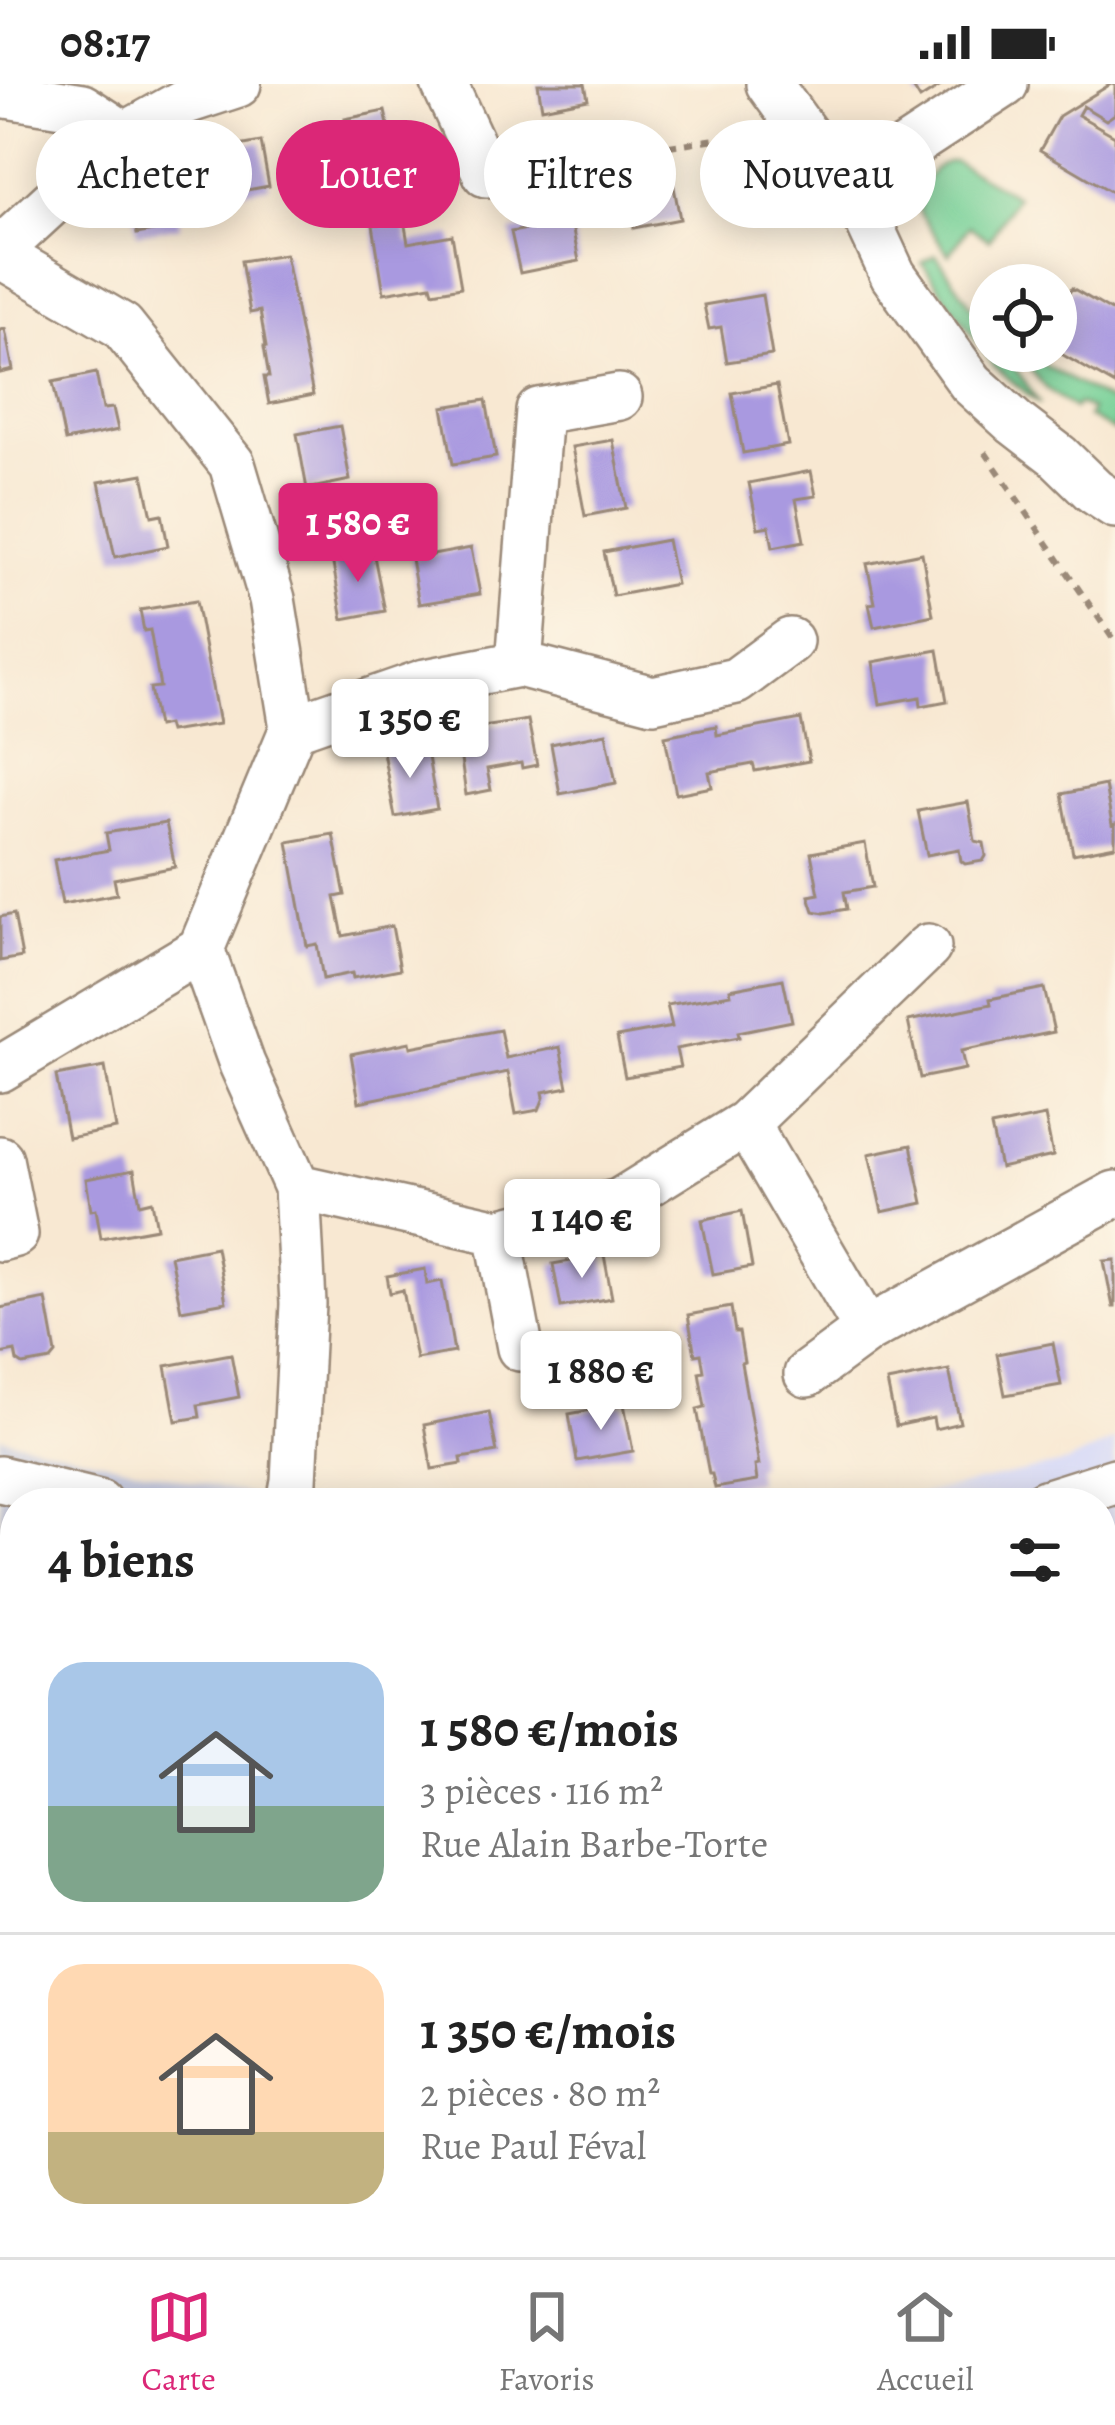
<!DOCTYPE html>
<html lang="fr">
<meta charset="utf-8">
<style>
:root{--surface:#fff;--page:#f6f6f6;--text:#222;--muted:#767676;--line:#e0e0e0;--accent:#db2777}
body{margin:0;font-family:Alegreya,serif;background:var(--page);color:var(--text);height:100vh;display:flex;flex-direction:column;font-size:45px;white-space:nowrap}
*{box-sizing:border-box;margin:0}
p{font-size:39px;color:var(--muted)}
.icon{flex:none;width:66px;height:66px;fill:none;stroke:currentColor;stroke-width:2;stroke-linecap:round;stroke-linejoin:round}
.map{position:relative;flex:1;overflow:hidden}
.drawer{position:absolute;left:0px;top:1404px;width:1116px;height:771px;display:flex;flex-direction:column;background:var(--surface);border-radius:48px 48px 0 0;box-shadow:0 6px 30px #0003}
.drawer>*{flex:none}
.top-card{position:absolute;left:36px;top:36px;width:1044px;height:108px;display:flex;gap:24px}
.tools{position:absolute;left:969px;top:180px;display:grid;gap:24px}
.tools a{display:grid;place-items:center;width:108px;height:108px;border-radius:50%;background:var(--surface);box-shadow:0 6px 30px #0003;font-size:60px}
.price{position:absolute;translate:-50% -102px;padding:0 27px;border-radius:12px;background:#fff;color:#222;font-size:39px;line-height:78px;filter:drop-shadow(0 3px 6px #0008)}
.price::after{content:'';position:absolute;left:50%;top:72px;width:36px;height:27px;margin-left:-18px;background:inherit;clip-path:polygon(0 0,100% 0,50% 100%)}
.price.on{background:var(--accent);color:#fff}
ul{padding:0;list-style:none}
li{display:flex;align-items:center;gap:36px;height:300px;padding:0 48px}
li+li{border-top:3px solid var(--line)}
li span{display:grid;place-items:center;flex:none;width:336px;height:240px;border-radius:36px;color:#555}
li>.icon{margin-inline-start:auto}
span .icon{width:144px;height:144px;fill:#fffc;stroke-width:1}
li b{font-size:51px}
h2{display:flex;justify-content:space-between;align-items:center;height:144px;padding:0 48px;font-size:51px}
.tag{padding:0 42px;border-radius:54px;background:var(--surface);box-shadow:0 6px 30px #0003;font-size:42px;line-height:108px}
.tag.on{background:var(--accent);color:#fff}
.status{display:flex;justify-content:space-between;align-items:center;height:84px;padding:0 60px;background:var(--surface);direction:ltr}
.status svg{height:33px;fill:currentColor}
.menu{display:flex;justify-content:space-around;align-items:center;height:168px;border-top:3px solid var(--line);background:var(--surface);font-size:33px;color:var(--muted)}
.menu a{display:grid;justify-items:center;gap:6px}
.menu .on{color:var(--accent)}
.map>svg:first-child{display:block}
.built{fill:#d4d8f9}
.industrial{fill:#bdc3de}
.green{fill:#76d097;stroke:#587d5a;stroke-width:3}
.building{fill:#a999e0}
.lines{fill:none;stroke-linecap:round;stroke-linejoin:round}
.minor-casing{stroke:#9a8978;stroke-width:50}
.path{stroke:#9a8978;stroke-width:6;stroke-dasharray:9 9;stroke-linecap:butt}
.minor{stroke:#fff;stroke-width:45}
</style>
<div class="status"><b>08:17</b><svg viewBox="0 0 49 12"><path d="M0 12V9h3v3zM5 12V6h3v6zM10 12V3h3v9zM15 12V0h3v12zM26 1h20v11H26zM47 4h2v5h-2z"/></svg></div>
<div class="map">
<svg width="1115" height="2173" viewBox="0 0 1115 2173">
<rect width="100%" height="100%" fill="#fcf5e5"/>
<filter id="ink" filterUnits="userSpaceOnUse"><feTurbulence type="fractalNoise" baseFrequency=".00833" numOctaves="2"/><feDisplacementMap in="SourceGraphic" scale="24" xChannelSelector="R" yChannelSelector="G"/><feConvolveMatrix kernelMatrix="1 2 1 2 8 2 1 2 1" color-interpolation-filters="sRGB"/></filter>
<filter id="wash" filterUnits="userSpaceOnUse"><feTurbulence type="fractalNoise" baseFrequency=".004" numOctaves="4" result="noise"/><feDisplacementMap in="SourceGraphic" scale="48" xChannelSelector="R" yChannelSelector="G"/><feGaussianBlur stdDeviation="2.7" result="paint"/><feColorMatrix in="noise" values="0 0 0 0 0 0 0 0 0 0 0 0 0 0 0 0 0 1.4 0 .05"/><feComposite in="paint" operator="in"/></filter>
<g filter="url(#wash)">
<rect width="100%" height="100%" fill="#f8e8d2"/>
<path class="built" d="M1115,1355V2173H699V2160H1101V1419H880L1067,1379Z"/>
<path class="industrial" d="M0,1353L285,1419H15V2160H699V2173H0Z"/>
<path class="green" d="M954,77L1016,112L989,156L969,142L949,171L919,128C922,105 927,79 954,77Z
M936,171L990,248V267H1003L1040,320L995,283L922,179Z
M1035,276L1115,321V348L1088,333L1091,326L1078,320L1074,325L1046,304L1030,285Z"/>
<g id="blocks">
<path class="building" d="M538,0H585L588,15L542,24Z
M911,0H944L920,15Z
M1111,0H1115V30L1106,36L1083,22L1078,31L1115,52V110L1040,66L1059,32Z
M385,27L393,65L404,63L408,88L358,98L345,35Z
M261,58L269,102L176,119L180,142L137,150L133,128L129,129L122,93L213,77L211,67Z
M668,71L680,135L634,144L627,110L623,111L618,80Z
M404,136L408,159L452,151L461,203L433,208L431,201L384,209L373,141Z
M571,137L579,177L520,189L511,148Z
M285,170L313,311L269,320L264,293H269L264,263H266L260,227L250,229L241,177Z
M1072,204L1115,229V301L1056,267V231Z
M762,211L772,271L727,278L721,243L709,245L704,221Z
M5,245L13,286L0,289V246Z
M96,289L103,325L113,324L118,346L65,357L53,298Z
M777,301L788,361L743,369L732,309Z
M486,316L496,373L453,380L443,323Z
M340,342L350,396L307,405L297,350Z
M613,356L626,424L585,432L572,363Z
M811,387L816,412L796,415L804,457L773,463L769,442L758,444L749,399Z
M143,390L152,432L162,430L168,462L115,473L99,398Z
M667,456L676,500L613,512L604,468Z
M471,464L480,510L419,520L411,475Z
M373,467L385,527L343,535L332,475Z
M922,469L933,531L874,543L869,520L875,519L867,480Z
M196,517L219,640L169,648L167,641L157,643L150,604L160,603L150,546L144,547L140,526Z
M938,566L947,617L921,622L920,613L880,620L873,578Z
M801,635L809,677L755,687L753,680L709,688L712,703L676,710L665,652L716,642L717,651Z
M528,636L537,681L522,684L521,679L487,685L491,706L466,711L457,647Z
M606,649L616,699L560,710L551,660Z
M426,661L437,725L395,733L383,668Z
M1105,701L1112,741L1115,740V762L1073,770L1062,710Z
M968,718L975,757L984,759L986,772L983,777L965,780L961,777L959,765L927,771L918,727Z
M166,739L175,783L114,795L117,810L62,820L54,776L109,766L106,749Z
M333,750L345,811L335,813L343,852L392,842L400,885L353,894L352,889L323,895L317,860L307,862L288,758Z
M865,759L873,803L844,808L847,825L824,829L814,827L809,812L819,810L811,769Z
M14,830L22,873L0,877V833Z
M783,895L792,937L738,948L739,953L676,965L680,983L625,993L617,953L672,943L667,921L731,910L730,905Z
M1044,904L1054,948L961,967L965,985L920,994L908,937L991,920L990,915Z
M500,946L506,974L560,963L568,1003L543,1008L544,1013L539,1026L516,1030L508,988L359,1018L351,970L410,958L411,963Z
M105,983L116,1045L68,1054L56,992Z
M1045,1032L1053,1072L1000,1084L991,1043Z
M911,1061L923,1119L882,1128L869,1070Z
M134,1086L140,1120L152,1117L157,1144L101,1154L96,1125L91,1126L86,1095Z
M742,1127L752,1183L713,1190L702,1136Z
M216,1163L226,1218L181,1226L170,1172Z
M604,1171L612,1214L561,1223L553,1180Z
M1115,1176V1223H1113L1104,1177Z
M425,1185L427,1200L442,1197L454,1268L416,1275L403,1206L390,1209L387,1192Z
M46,1215L56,1270L51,1276L23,1281L17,1277L15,1267L0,1270V1224Z
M731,1223L735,1248H739L744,1278L741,1279L759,1381L755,1382L757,1397L715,1404L712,1390H709L697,1325L705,1323L699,1288L704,1287L701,1270L695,1271L688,1231Z
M1053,1259L1061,1301L1005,1311L997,1270Z
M231,1270L239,1313L198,1321L200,1333L176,1337L166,1282Z
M949,1286L960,1339L935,1345L933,1334L896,1342L887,1298Z
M624,1320L633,1367L577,1377L569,1330Z
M489,1328L497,1368L461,1374L462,1380L432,1385L424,1341Z
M0,1557L15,1560V1747L0,1744Z
M1115,1743V2173H1069L1064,2160H1101V1748Z
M0,1848L15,1851V1955L0,1952Z"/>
</g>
</g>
<g filter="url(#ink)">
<use href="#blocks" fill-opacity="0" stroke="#9a8978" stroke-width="3"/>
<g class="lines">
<defs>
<path id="minor" d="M444,0L486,90L559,79
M769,0L868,137L893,191L971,299L1015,339L1058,372L1094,407L1115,421
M0,10L82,23L125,51
M844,105L1005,0
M0,166L125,51L186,17L238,0
M0,171L122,242L232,380L272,515L293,644L201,865L242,980L297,1103L303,1220L294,1397L290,1419
M519,580L539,327L619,313
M293,644L425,598L519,580L653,615L736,597L790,557
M0,985L201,865
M746,1039L867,1246L807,1290
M0,1075L15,1150L0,1154
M297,1103L498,1148L619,1118L746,1039L928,863
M498,1148L520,1264
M867,1246L1115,1110
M0,1395L99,1419
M1045,1419L1115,1397
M1101,1496L1115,1491
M0,1536L10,1487H15"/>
</defs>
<use href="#minor" class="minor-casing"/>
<path class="path" d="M597,73L755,49
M985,368L1115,558"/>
<use href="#minor" class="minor"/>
</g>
</g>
</svg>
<div class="tools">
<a><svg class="icon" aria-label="locate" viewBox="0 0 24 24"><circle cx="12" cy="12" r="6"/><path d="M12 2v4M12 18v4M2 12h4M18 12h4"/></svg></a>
</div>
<b class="price on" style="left:358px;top:501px">1 580 €</b>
<b class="price" style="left:410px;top:697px">1 350 €</b>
<b class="price" style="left:582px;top:1197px">1 140 €</b>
<b class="price" style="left:601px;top:1349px">1 880 €</b>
<div class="top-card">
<a class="tag">Acheter</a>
<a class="tag on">Louer</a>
<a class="tag">Filtres</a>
<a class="tag">Nouveau</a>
</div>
<section class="drawer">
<h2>4 biens<svg class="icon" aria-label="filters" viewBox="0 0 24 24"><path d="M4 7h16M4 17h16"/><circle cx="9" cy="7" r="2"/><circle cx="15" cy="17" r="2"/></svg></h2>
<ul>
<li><span style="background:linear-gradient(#a9c7e8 60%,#7fa58c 0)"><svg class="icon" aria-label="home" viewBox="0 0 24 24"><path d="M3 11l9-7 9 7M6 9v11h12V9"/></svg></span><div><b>1 580 €/mois</b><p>3 pièces · 116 m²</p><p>Rue Alain Barbe-Torte</p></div></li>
<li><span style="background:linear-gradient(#ffd9b3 70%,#c2b280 0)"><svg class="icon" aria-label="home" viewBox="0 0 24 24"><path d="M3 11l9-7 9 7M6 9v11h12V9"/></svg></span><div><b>1 350 €/mois</b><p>2 pièces · 80 m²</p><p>Rue Paul Féval</p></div></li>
</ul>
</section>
</div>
<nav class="menu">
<a class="on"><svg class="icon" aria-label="map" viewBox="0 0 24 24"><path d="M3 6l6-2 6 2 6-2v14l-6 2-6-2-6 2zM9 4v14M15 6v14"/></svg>Carte</a>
<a><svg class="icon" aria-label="saved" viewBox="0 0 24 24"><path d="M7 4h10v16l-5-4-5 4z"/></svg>Favoris</a>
<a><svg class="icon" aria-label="home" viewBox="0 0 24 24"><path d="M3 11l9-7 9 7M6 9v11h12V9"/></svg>Accueil</a>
</nav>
